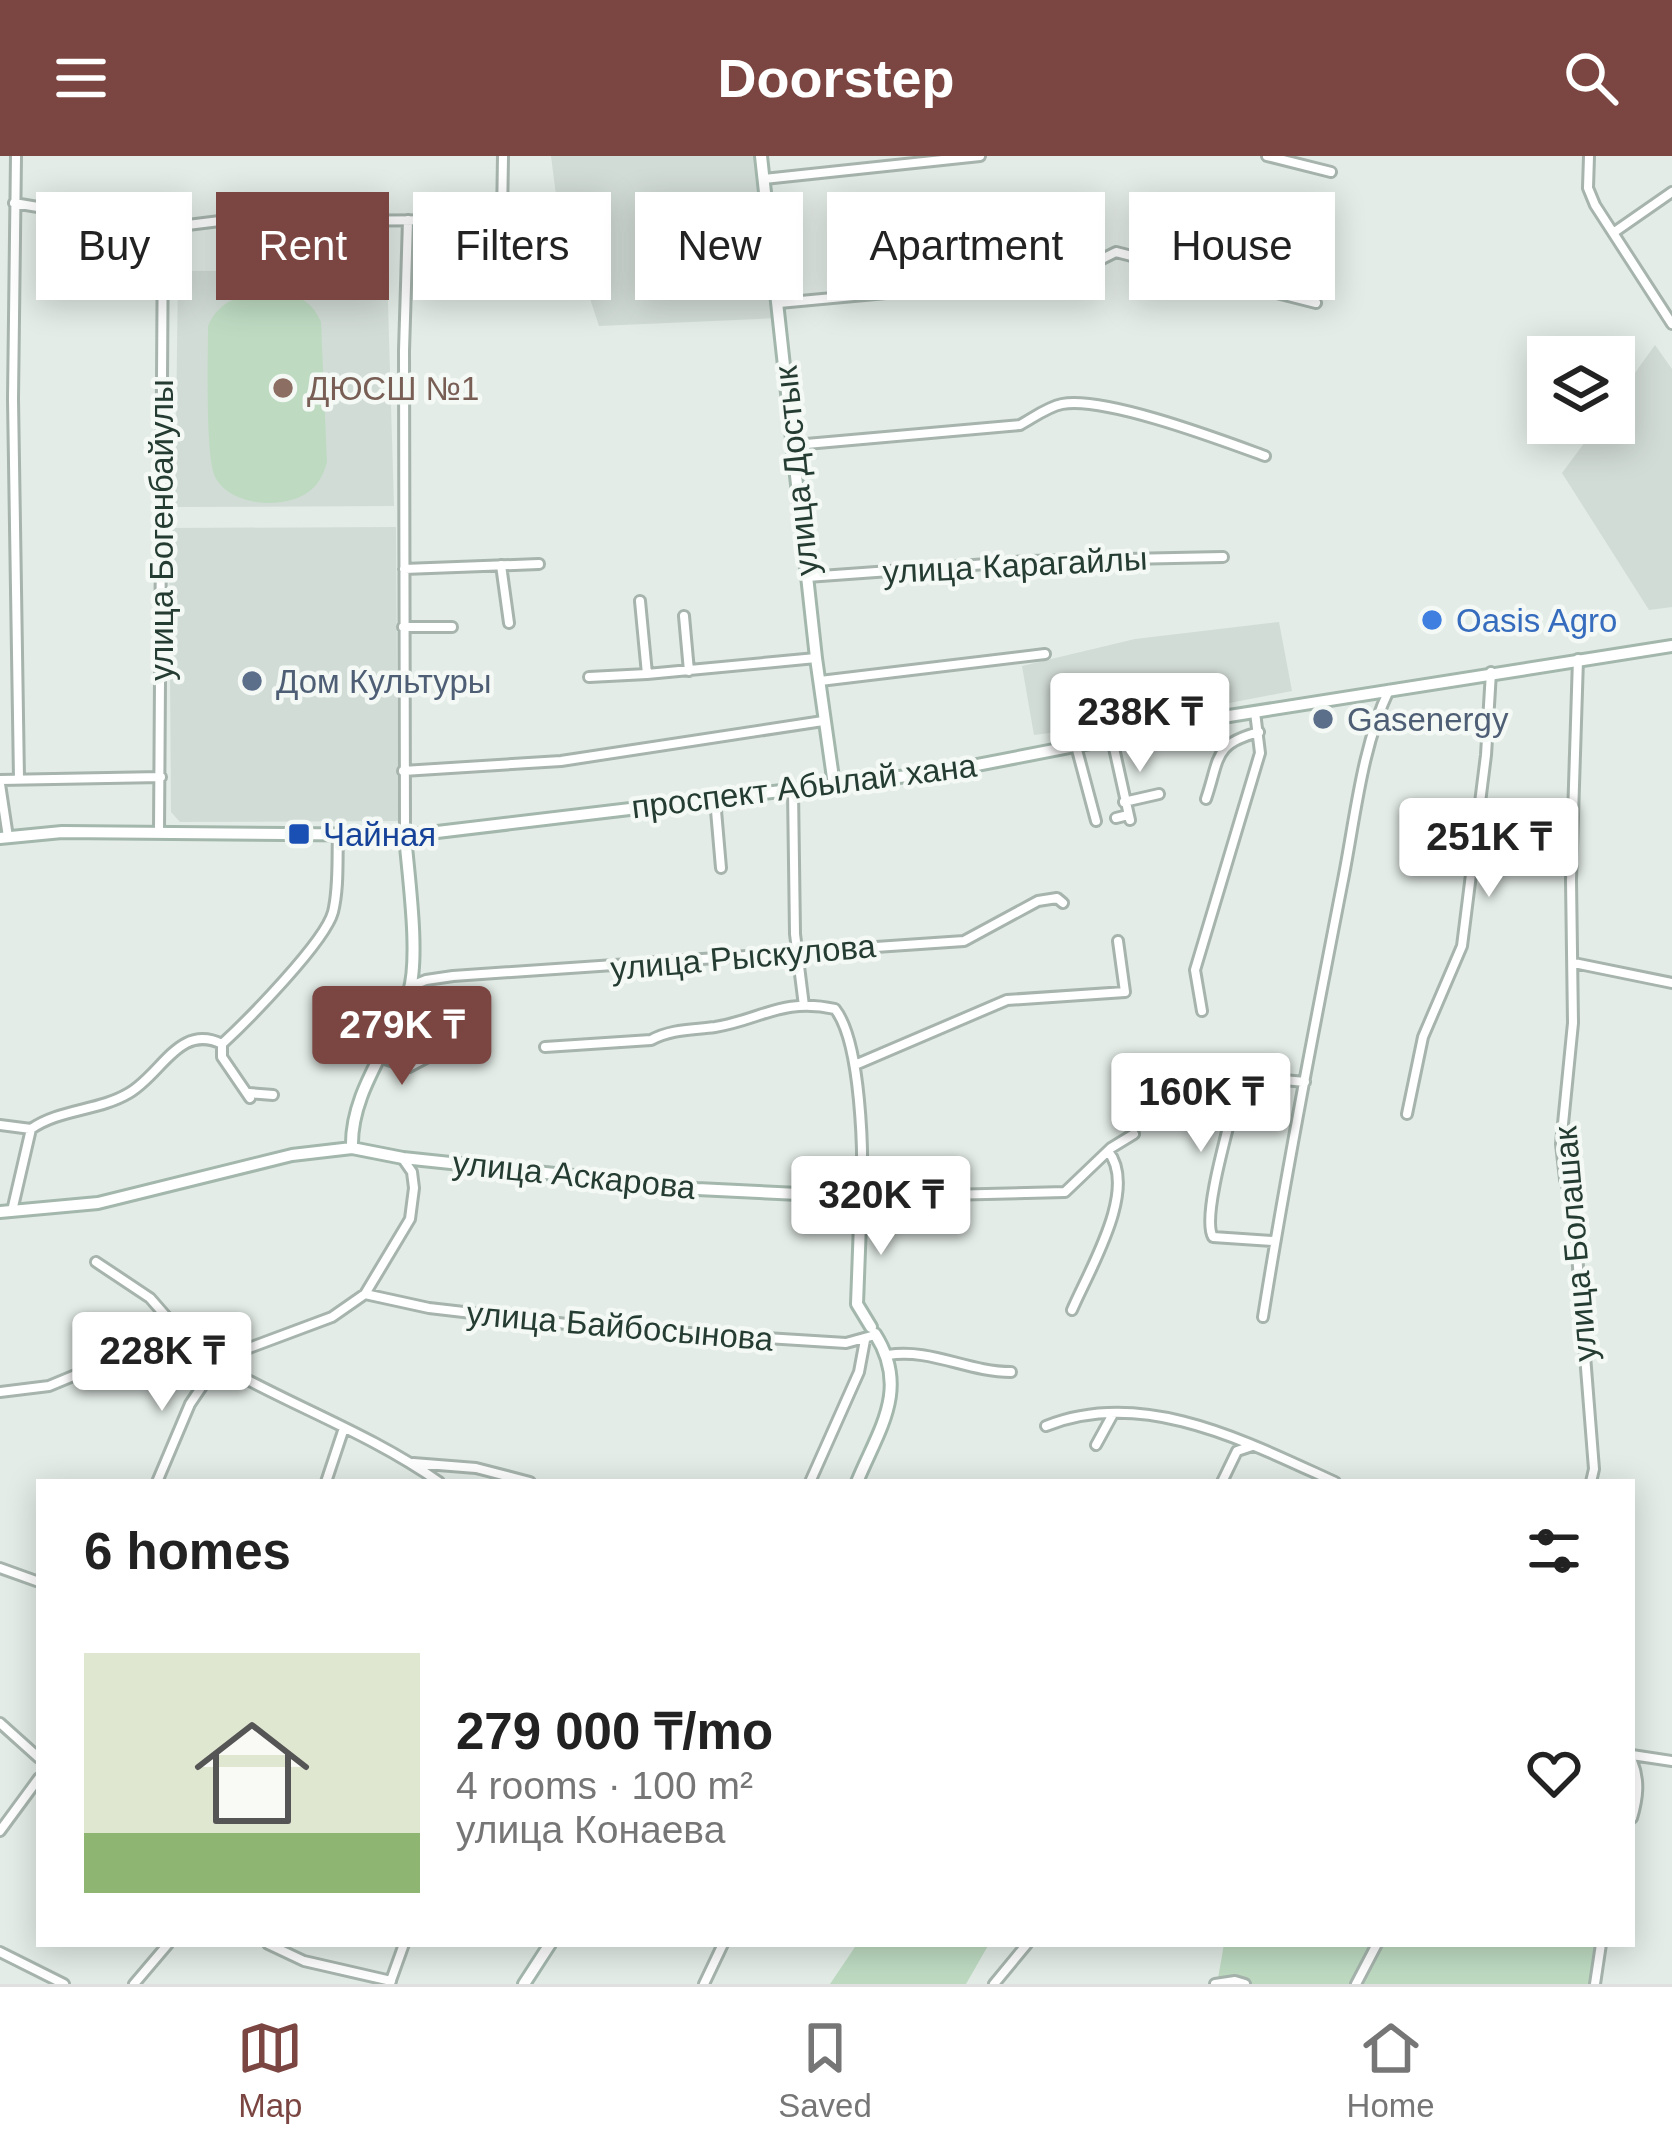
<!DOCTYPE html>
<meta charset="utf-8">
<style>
:root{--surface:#fff;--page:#f6f6f6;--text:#222;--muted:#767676;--line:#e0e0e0;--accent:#7b4641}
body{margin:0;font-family:Arial,sans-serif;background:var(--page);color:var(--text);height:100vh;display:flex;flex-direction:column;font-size:45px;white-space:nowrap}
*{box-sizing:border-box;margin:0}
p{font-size:39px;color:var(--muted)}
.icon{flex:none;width:66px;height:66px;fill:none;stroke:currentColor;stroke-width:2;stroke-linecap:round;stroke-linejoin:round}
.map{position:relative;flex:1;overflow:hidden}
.sheet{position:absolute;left:36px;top:1323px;width:1599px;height:468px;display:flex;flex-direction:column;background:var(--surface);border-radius:0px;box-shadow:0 6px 30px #0003}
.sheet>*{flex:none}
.hud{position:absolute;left:36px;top:36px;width:1602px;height:108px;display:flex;gap:24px}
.fabs{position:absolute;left:1527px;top:180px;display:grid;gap:24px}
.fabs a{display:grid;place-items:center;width:108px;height:108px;border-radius:0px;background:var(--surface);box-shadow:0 6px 30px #0003;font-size:60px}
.price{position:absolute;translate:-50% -102px;padding:0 27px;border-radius:12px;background:#fff;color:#222;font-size:39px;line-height:78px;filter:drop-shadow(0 3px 6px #0008)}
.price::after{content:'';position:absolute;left:50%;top:72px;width:36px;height:27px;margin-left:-18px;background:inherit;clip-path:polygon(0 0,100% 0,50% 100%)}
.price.current{background:var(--accent);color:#fff}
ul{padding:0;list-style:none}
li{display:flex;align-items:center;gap:36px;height:300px;padding:0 48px}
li+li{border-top:3px solid var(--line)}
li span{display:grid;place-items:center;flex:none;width:336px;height:240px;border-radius:0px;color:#555}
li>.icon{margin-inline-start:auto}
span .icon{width:144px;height:144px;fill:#fffc;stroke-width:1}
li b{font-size:51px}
h2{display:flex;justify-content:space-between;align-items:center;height:144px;padding:0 48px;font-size:51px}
.pill{padding:0 42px;border-radius:0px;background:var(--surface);box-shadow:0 6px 30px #0003;font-size:42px;line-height:108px}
.pill.current{background:var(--accent);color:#fff}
header{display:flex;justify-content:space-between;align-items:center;height:156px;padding:0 48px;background:var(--accent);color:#fff;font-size:54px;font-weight:600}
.tab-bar{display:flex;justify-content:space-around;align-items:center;height:168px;border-top:3px solid var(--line);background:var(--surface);font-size:33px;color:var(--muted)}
.tab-bar a{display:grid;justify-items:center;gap:6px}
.tab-bar .current{color:var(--accent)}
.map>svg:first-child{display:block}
.built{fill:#d2dcd6}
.green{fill:#bedbc2}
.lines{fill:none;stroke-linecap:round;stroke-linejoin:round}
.street-casing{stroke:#a6b4ad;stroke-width:14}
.secondary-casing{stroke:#a3b7ad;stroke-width:16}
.street{stroke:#fff;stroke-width:8}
.secondary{stroke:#fff;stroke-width:10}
.education-dot{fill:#8d6e63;stroke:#f4f9f5;stroke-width:4.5}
.shop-dot{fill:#3f7fe0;stroke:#f4f9f5;stroke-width:4.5}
.service-dot{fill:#5c6f8a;stroke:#f4f9f5;stroke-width:4.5}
.transit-dot{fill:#1a4fb4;stroke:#f4f9f5;stroke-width:4.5}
.labels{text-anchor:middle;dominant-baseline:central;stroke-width:9;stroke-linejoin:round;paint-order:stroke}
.education-label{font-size:33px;fill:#785e54;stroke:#f4f9f5;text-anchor:start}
.street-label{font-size:33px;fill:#243c32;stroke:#f4f9f5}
.shop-label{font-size:33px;fill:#366cbe;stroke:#f4f9f5;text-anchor:start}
.service-label{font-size:33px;fill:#4e5e75;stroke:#f4f9f5;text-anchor:start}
.transit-label{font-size:33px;fill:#164399;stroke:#f4f9f5;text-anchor:start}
</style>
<header><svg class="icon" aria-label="menu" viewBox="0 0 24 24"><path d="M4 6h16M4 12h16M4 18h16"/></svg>Doorstep<svg class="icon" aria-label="search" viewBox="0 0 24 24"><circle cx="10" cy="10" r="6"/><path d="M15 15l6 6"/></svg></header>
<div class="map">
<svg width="1672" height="1828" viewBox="0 0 1672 1828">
<rect width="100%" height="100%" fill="#e3ece7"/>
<path class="built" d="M551,0H757L778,162L599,170L556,39Z
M387,114L394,350L175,351L178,115Z
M1655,189L1672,213V451L1649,454L1562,317L1599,267H1614V246Z
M396,371L398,665L180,666L171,656L169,372Z
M1279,466L1292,535L1121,568L1034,579L1022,510L1135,483Z"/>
<path class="green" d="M271,135C295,139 311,142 321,166L327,306C321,330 307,342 282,346C259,350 226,343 215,321C205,299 208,200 208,170C220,143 243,138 271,135Z
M857,1788H989L966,1828H830Z
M1224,1788H1603L1591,1828H1217Z"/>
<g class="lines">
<defs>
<path id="street" d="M16,0L13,243L19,623
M503,0L502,64L511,130
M1267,0L1331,16
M1589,0L1588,32L1595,49L1672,168
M764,23L980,0
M14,47L163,72L220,65L502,64
M1613,77L1672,36
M779,147L1068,120L1116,96L1316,147
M795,289L1020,269C1033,262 1047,251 1062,248C1105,240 1221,284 1265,300
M501,409L509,467
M404,413L539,408
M807,421L1028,405L1223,401
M640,445L647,518L816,502
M684,460L689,515
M403,471H452
M1578,503L1571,724L1573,867L1561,988L1565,1023L1573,1048L1594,1313L1591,1326
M589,521L647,518
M820,525L1045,498
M1112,583L1130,664
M1076,590L1096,665
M403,615L561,605L823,565
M0,624L161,621
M0,628L8,681
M793,634L795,778L804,850
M715,643L721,712
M1206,643C1220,602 1213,588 1259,576
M1124,646L1159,638
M1116,662L1128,659
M159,676L163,72
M405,679L404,195L408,64
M1574,807L1672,827
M411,830L426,824L453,820L964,785L1038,745L1057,742L1063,747
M1202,855L1195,814L1260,597L1255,556
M222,888V901L250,942
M545,891L651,884C671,873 692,874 715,871C760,864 783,841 835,853C861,886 864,998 861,1041L1065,1036L1111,992L1134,978
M379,901L409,911L426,902
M855,909L1007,844L1125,836L1118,785
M249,937L273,939
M1407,958L1423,881L1462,790L1486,599L1491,516
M0,969L31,973
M403,1003L412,1016L414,1032L410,1063L365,1138L332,1161L249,1192L220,1209C292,1250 371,1278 439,1326
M12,1055L31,973C59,953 99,955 129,937C162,918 179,867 222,888C247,865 325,786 333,756C339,732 337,703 338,679
M1273,1085L1213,1081C1200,1060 1235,951 1241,920L1305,926
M96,1106L150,1142L212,1213
M365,1138L429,1152L593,1171L846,1187L875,1179
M1072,1154C1089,1114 1139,1033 1108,995
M1263,1161C1286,1017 1314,873 1342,729C1355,665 1361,593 1389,534
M888,1199C930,1192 968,1216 1011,1216
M0,1236L49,1230L102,1208H165L213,1214
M1046,1270C1143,1231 1247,1286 1335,1326
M1096,1289L1113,1258
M413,1307L476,1312L530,1326
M157,1326L190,1248L213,1214
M326,1326L344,1272
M810,1326L859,1216L865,1184
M1222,1326L1237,1295L1252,1290
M0,1412L39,1426
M0,1567L39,1602
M1632,1599L1672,1605
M1632,1605C1640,1624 1638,1642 1632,1662
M0,1675L39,1622
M268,1788L304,1805L391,1825
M0,1796L64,1828
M390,1827L404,1788
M134,1828L168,1788
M704,1828L723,1788
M994,1828L1027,1788
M1215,1828L1235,1825L1245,1828
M1356,1828L1377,1788
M1595,1828L1601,1788"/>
<path id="secondary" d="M761,0L816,502L834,629
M0,682L62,676L412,679L941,616L1229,560L1672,490
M352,992C350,935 393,888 409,836C420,800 408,718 405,679
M0,1056L98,1047L292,999L352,992L403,1002L697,1033L861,1041L857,1148L871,1171
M213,1214L220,1209
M857,1326C879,1273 910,1233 875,1178
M524,1828L550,1788"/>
</defs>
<use href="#street" class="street-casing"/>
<use href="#secondary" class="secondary-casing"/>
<use href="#street" class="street"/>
<use href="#secondary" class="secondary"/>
</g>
<circle class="education-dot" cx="283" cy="232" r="12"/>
<circle class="shop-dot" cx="1432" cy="464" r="12"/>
<g class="service-dot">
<circle cx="252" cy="525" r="12"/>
<circle cx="1323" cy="563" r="12"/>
</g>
<rect class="transit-dot" x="287" y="666" width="24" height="24" rx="6"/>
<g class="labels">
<g class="education-label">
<text x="307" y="232">ДЮСШ №1</text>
</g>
<g class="street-label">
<text transform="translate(796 315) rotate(-96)">улица Достык</text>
<text transform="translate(161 374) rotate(-90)">улица Богенбайулы</text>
<text transform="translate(1015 409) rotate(-3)">улица Карагайлы</text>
<text transform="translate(804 630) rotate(-7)">проспект Абылай хана</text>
<text transform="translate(743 801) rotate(-5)">улица Рыскулова</text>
<text transform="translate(574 1019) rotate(6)">улица Аскарова</text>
<text transform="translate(1575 1088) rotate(-95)">улица Болашак</text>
<text transform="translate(620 1170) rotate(5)">улица Байбосынова</text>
</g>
<g class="shop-label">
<text x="1456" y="464">Oasis Agro</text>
</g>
<g class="service-label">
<text x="276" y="525">Дом Культуры</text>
<text x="1347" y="563">Gasenergy</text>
</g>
<g class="transit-label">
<text x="323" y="678">Чайная</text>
</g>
</g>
</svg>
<div class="fabs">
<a><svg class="icon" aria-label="layers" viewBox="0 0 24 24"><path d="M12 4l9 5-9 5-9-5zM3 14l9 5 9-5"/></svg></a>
</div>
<b class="price" style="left:1140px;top:619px">238K ₸</b>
<b class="price" style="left:1489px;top:744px">251K ₸</b>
<b class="price current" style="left:402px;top:932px">279K ₸</b>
<b class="price" style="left:1201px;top:999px">160K ₸</b>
<b class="price" style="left:881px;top:1102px">320K ₸</b>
<b class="price" style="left:162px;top:1258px">228K ₸</b>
<div class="hud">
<a class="pill">Buy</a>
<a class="pill current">Rent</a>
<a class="pill">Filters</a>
<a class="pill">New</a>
<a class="pill">Apartment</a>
<a class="pill">House</a>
</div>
<section class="sheet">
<h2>6 homes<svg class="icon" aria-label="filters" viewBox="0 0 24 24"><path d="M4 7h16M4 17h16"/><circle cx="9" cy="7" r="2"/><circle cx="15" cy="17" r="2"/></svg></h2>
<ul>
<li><span style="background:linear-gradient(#dfe7d0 75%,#8fb573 0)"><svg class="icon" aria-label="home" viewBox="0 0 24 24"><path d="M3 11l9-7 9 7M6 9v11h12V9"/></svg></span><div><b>279 000 ₸/mo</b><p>4 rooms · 100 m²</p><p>улица Конаева</p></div><svg class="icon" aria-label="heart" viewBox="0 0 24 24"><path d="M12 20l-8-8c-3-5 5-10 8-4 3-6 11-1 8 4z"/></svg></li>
</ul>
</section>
</div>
<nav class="tab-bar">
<a class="current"><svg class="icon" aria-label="map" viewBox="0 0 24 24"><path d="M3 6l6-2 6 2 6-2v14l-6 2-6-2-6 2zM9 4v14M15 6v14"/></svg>Map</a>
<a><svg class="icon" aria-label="saved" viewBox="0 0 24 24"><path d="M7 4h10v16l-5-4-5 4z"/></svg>Saved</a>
<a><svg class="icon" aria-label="home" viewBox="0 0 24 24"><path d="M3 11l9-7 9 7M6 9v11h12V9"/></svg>Home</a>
</nav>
